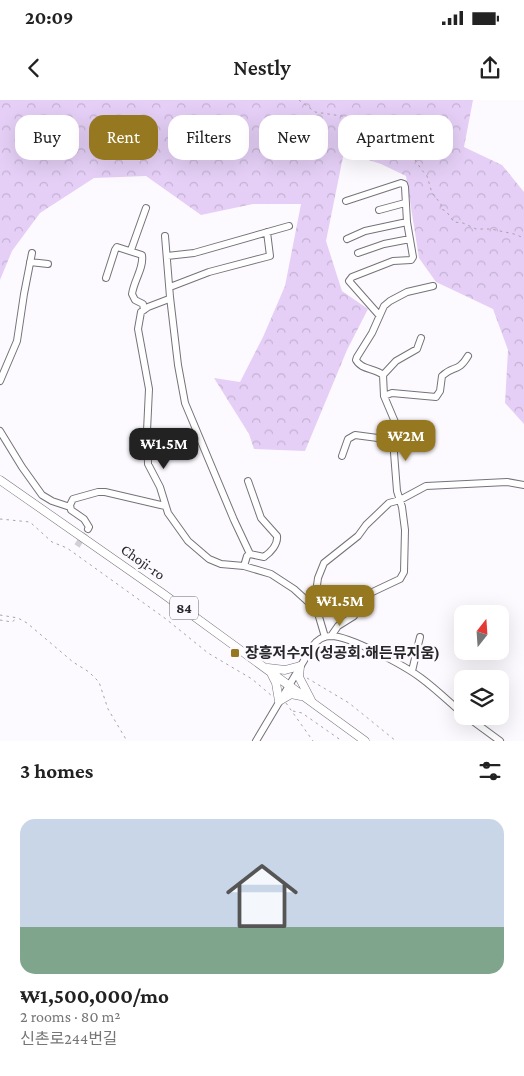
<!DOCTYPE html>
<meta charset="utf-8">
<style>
:root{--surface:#fff;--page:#f2f2f2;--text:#222;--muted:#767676;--line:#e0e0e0;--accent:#967820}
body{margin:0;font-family:"Crimson Pro","Noto Sans KR",serif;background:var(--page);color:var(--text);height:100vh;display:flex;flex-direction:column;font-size:19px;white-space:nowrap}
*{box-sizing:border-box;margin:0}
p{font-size:16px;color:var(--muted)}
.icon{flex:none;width:28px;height:28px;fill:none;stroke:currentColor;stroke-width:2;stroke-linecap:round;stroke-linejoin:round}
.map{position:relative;height:641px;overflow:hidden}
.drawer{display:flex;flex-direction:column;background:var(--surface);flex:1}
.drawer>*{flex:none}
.banner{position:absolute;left:15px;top:15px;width:495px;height:45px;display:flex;gap:10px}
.needle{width:32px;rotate:17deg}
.tools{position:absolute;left:454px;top:505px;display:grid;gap:10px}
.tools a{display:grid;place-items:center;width:55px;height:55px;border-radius:10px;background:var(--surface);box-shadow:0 5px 20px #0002;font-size:25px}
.price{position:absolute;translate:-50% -42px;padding:0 11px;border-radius:10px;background:var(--accent);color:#fff;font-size:16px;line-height:32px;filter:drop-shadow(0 1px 2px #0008)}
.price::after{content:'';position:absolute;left:50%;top:30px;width:15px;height:11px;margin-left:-8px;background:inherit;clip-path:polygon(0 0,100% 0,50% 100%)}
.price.selected{background:#222;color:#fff}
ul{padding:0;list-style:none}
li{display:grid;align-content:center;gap:10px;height:265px;padding:0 20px}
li+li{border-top:1px solid var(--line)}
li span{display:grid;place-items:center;height:155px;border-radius:15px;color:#555}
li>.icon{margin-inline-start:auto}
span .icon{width:90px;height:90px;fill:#fffc;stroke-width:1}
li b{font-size:21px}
h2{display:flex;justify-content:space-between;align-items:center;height:60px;padding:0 20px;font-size:21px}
.pill{padding:0 18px;border-radius:15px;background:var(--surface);box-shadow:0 5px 20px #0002;font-size:18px;line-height:45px}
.pill.selected{background:var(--accent);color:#fff}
.status{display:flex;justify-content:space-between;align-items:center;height:35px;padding:0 25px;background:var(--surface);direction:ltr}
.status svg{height:14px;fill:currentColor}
header{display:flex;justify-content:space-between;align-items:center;height:65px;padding:0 20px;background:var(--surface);font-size:22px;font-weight:600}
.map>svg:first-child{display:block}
.forest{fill:url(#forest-crowns)}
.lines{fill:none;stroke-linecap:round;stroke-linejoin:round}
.minor-tunnel{stroke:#d2d0d4;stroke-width:6;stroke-dasharray:6 3;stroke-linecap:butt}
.minor-casing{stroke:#767279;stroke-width:8}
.major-casing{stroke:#767279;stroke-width:9}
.path{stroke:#a6a4a8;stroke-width:1;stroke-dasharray:2.5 4;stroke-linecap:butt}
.minor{stroke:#fff;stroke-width:6}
.major{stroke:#fff;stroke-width:8}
.poi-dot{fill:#967820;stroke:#fdfaff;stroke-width:2}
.labels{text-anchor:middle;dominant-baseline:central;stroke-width:5;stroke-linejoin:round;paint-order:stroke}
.shield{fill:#fdfaff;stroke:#676669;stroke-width:1}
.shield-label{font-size:14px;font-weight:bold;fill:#272629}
.street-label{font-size:15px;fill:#272629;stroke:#fdfaff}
.poi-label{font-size:15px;font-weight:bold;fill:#272629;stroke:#fdfaff;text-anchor:start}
</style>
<div class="status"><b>20:09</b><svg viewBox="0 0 49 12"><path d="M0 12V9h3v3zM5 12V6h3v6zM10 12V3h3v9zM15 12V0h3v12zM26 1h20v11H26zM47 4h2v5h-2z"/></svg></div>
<header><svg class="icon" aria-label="back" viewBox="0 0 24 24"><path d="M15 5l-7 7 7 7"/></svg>Nestly<svg class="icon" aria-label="share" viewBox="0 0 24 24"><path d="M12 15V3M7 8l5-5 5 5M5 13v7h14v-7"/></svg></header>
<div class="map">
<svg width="524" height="641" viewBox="0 0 524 641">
<defs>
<pattern id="forest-crowns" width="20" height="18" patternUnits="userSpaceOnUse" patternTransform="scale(1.25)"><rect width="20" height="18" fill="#e5cff6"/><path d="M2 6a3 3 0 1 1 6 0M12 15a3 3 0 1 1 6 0" fill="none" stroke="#c4b2d3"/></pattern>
</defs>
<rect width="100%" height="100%" fill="#fdfaff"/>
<path class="forest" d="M0,0H473L464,47L502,65L524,92V324L505,303L508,250L493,209L436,182L419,158L406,76L381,64L344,52L326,141L342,191L368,209L347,250L305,351L254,349L249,334L214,278L240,282L263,237L285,186L301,104H253L201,115L146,76L94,78L40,113L12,151L0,180Z"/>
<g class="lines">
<path class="minor-tunnel" d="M77,446L88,429"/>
<defs>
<path id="minor" d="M346,101L401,83L404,84L405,87L407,122L413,157L411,160L393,161L352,177L349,181L379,215
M379,110L405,103
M165,136L170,197L169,199L148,207L141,212L138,229L149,289L147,331L148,364L160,387L168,413L188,441L209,459L221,464L244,466L271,474L294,489L317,510L325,537
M347,139L365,131L407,122
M131,150L146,108
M358,153L384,144L410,139
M167,156L194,153L289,126
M30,162L48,164
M106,178L115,150L117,147L142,155C144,168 134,180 132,194L135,200L143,204L144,210
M170,187L209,172L270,156L267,132
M170,197L178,265L185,303L234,420L250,454
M383,275L396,261L417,249L421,238
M0,281L17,241L24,194L32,153
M384,296L392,293L436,297L440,291L442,276C453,265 458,273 468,256
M0,331L22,367L42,395L52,401L70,407
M342,356L348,339L355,335L393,340
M88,429L89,427L84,419L71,410L70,405L73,399L98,392H105L165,406
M244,466L247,456L250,454L264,457C271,452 278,444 277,436L261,418L248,381
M314,507L318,478L324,463L358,436L366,425L389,403L400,400L426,386L507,382L524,385
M331,536L338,526L354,516L359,503L364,496L400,479L404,472L405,430L402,407L397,391L393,340L395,322L384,296L383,275C375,268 361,270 356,260L357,257L372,233L384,206L390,201L407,192L433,186
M412,571L420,537
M466,616L500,641
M256,641L312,547C316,541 322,536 331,536C350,536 405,566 421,578C436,589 449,602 462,613"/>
<path id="major" d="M0,380L162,493L365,641
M300,566L299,577L311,600
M268,568L285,570L300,566
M271,573L276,583L279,601
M279,601L291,594L301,596"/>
</defs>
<use href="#minor" class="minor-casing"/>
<use href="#major" class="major-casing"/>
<path class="path" d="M299,0L315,12L348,17L364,27L374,37H384L407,47L421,69L427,76L432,93L441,104V109L446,111L454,122L463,123L476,129H491L514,134L524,138
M0,419L30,422L52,442L67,448L166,519L208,553L252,579L272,596
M0,515L18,518L27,523L73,562L89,572L99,582L108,609L127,641
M0,520L12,522L17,518
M307,578L349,603L396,641
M286,603L313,641
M293,611L302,613L342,641"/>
<use href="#minor" class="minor"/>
<use href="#major" class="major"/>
</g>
<rect class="poi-dot" x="230" y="548" width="10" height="10" rx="2.5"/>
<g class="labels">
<rect class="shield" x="170" y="496.5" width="28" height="23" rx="4"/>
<g class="shield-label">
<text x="184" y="508">84</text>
</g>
<g class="street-label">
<text transform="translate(143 462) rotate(35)">Choji-ro</text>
</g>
<g class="poi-label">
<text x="245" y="553">장흥저수지(성공회.해든뮤지움)</text>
</g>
</g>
</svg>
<div class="tools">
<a><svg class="needle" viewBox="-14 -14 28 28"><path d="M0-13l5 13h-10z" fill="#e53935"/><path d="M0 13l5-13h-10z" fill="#767676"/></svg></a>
<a><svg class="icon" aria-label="layers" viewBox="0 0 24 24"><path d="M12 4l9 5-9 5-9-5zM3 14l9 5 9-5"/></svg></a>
</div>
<b class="price" style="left:406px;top:362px">₩2M</b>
<b class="price selected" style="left:164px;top:370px">₩1.5M</b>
<b class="price" style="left:340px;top:527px">₩1.5M</b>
<div class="banner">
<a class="pill">Buy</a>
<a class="pill selected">Rent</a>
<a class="pill">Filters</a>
<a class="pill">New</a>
<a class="pill">Apartment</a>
</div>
</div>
<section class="drawer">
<h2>3 homes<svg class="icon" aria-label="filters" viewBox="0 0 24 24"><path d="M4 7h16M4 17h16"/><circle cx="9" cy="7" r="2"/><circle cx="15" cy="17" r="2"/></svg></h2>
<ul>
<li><span style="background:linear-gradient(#c9d6e8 70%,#7fa58c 0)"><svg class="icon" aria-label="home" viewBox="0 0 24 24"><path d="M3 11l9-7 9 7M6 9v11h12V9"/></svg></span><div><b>₩1,500,000/mo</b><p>2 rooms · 80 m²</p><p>신촌로244번길</p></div></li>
</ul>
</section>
